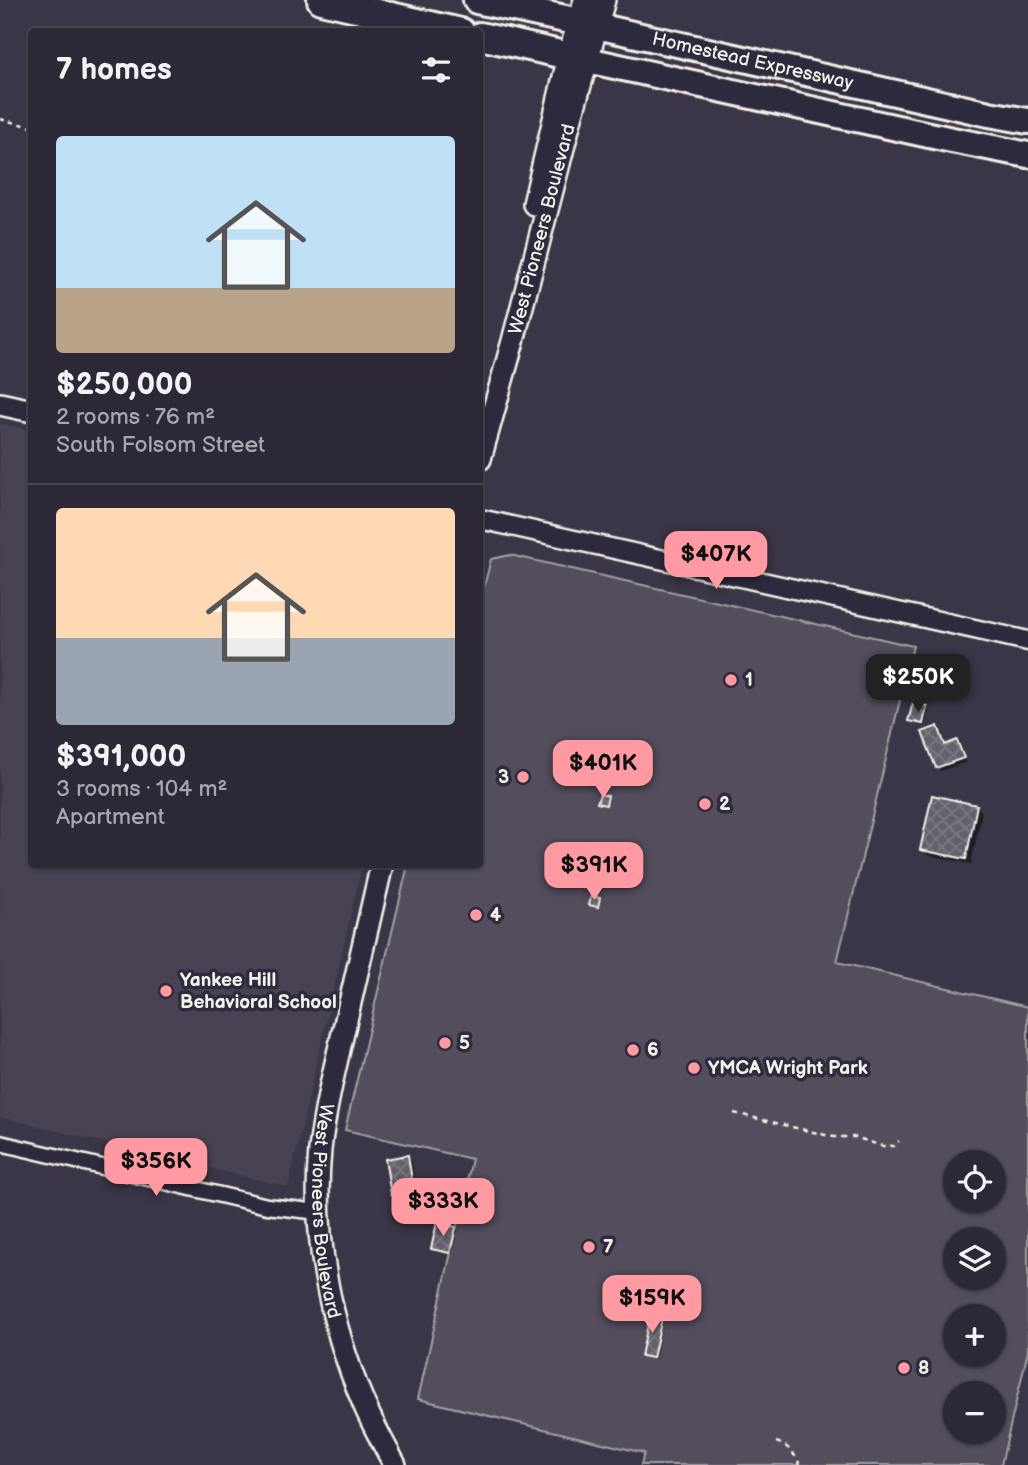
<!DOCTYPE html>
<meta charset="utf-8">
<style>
:root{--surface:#2c2835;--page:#383441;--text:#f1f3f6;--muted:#a6a6ad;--line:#484450;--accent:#ff9aa2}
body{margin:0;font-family:"Balsamiq Sans",sans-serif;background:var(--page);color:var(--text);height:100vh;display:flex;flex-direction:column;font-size:26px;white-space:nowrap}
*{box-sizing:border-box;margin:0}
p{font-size:23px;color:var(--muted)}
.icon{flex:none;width:38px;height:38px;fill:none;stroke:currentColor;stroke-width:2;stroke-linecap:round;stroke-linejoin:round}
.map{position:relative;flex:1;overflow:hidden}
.drawer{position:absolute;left:28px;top:28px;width:455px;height:840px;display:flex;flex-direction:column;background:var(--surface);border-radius:7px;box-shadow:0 2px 5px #0004,0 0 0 2px var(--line)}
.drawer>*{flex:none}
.controls{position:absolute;left:943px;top:1150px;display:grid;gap:14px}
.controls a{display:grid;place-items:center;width:63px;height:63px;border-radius:50%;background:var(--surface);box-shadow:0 2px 5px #0004,0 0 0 2px var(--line);font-size:35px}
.price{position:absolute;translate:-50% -60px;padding:0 16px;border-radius:14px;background:var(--accent);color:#111;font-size:23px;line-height:46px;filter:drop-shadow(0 2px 4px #0008)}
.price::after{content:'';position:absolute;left:50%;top:42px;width:21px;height:16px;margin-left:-10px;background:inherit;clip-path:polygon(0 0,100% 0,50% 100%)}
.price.selected{background:#222;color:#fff}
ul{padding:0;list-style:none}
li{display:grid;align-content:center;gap:14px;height:371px;padding:0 28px}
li+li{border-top:2px solid var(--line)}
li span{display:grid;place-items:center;height:217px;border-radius:7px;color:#555}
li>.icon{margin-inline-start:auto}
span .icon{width:126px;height:126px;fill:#fffc;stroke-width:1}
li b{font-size:30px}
h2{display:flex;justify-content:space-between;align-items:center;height:84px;padding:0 28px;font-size:30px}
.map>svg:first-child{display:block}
.built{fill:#484352}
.pitch{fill:#534e5c;stroke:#a4a0a2;stroke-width:2;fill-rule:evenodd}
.shadow{fill:#0007}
.building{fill:url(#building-cross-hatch);stroke:#f4f1e8;stroke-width:2}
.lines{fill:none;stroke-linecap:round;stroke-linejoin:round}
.minor-casing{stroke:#f4f1e8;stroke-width:19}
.tertiary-casing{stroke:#f4f1e8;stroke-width:23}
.secondary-casing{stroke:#f4f1e8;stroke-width:26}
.trunk-casing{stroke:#f4f1e8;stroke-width:30}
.motorway-casing{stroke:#f4f1e8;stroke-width:32}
.path{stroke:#f4f1e8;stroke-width:2.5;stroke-dasharray:5 5;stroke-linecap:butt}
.minor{stroke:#2f2a3d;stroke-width:14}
.tertiary{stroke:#2f2a3d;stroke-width:18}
.secondary{stroke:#2f2a3d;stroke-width:21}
.trunk{stroke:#2f2a3d;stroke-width:24}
.motorway{stroke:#2f2a3d;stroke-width:26}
.poi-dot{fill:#ff9aa2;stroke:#2f2a3d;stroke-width:2.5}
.labels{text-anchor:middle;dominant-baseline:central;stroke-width:7;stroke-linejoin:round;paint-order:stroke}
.street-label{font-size:19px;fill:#f4f1e8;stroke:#2f2a3d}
.poi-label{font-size:19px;font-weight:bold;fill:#f4f1e8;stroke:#2f2a3d;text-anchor:start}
</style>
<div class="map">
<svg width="1028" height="1465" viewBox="0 0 1028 1465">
<defs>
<pattern id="building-cross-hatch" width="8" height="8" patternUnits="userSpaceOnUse" patternTransform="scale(1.75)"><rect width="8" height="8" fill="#65616c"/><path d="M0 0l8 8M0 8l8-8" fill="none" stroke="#7c7881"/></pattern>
</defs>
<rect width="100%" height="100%" fill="#3b3647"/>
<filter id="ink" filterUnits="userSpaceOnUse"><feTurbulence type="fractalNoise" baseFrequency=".0143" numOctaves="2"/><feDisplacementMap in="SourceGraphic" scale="14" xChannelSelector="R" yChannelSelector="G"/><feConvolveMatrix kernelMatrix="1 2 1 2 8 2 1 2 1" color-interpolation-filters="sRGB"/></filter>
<g filter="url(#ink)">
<path class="built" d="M0,423L31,431L32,864L362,865L288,1187L0,1117Z"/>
<path class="pitch" d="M510,555L913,646L837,962L1028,1007V1351L1001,1465H641L644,1453L418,1399L472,1159L345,1130L408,865L480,864V603L491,559ZM956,1162H994V1200H956ZM956,1239H994V1278H956ZM956,1316H994V1354H956ZM956,1393H994V1432H956Z"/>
<path class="shadow" d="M926,708L928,710L925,726L913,723L910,720Z
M937,728L941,732L947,746L957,743L961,746L966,762L941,771L937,767Z
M977,806L982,812L971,864L927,855L922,849Z
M408,1157L412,1161L419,1209L403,1211L399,1207L397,1198L393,1193Z
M455,1228L458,1230L452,1254L436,1251L433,1248Z
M662,1315L664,1318L655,1360L645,1357L643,1355Z"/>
<path class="building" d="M913,703L927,706L923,724L908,721Z
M938,726L945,745L957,740L964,758L936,768L922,732Z
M600,794L608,796L606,805L597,803Z
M932,795L977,805L966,859L920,850Z
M591,896L600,898L598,907L589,905Z
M408,1155L416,1205L397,1208L395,1193L391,1194L385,1159Z
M437,1222L456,1227L450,1253L431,1249Z
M651,1283L676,1289L674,1298L649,1292Z
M651,1311L663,1314L653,1358L641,1356Z"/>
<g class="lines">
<defs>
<path id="minor" d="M0,1143L267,1206L319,1212"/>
<path id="tertiary" d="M480,519L1028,641"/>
<g id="secondary">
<path d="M534,204L569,56L585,0"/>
<path d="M0,404L32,411"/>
<path id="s1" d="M480,459L513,341L570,121L604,0"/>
<path id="s2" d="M382,864C370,916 358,968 346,1020C336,1063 325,1106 320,1150C312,1235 330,1325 364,1404C373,1425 384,1445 395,1465"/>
</g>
<g id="trunk">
<path id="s3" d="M579,22L989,114L1028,121"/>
<path d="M569,56L952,140L1028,155"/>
</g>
<path id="motorway" d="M321,0L461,32
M477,0L579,22
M480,36L569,56"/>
</defs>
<use href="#minor" class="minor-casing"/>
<use href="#tertiary" class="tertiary-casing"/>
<use href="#secondary" class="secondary-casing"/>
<use href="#trunk" class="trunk-casing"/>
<use href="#motorway" class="motorway-casing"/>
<path class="path" d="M0,119L32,127
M734,1113L834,1137H855L882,1146H894L899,1141
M776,1442C789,1446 794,1453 800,1465"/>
<use href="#minor" class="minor"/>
<use href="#tertiary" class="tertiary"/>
<use href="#secondary" class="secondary"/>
<use href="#trunk" class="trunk"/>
<use href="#motorway" class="motorway"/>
</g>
</g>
<g class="poi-dot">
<circle cx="731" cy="680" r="7"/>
<circle cx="523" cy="777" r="7"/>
<circle cx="705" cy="804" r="7"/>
<circle cx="476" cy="915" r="7"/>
<circle cx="166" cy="991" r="7"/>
<circle cx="445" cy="1043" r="7"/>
<circle cx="633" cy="1050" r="7"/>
<circle cx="694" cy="1068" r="7"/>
<circle cx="589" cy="1247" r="7"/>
<circle cx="904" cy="1368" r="7"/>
</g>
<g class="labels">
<g class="street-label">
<text stroke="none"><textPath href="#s3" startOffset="178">Homestead Expressway</textPath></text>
<text stroke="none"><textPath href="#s1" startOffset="238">West Pioneers Boulevard</textPath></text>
<text stroke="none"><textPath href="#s2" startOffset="354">West Pioneers Boulevard</textPath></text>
</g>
<g class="poi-label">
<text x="745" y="680">1</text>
<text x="509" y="777" text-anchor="end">3</text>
<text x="719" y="804">2</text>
<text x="490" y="915">4</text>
<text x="180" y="980">Yankee Hill<tspan x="180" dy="22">Behavioral School</tspan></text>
<text x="459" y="1043">5</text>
<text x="647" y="1050">6</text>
<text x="708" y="1068">YMCA Wright Park</text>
<text x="603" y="1247">7</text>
<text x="918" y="1368">8</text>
</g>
</g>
</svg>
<div class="controls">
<a><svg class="icon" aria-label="locate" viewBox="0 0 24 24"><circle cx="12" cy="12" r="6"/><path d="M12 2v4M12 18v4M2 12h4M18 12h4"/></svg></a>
<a><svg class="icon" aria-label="layers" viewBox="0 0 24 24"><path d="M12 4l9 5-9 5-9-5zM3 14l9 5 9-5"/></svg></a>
<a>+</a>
<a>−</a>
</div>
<b class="price" style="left:716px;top:591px">$407K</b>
<b class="price selected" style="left:918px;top:714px">$250K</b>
<b class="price" style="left:603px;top:800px">$401K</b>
<b class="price" style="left:594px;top:902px">$391K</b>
<b class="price" style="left:156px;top:1198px">$356K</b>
<b class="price" style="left:443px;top:1238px">$333K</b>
<b class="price" style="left:652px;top:1335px">$159K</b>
<section class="drawer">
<h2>7 homes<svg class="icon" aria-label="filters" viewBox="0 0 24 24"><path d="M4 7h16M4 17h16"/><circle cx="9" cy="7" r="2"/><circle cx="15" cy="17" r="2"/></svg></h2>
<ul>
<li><span style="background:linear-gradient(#bfe0f5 70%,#b9a48a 0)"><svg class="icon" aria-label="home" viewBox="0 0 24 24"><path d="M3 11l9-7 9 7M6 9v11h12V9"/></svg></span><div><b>$250,000</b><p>2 rooms · 76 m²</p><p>South Folsom Street</p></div></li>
<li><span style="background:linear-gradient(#ffd9b3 60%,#9aa5b1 0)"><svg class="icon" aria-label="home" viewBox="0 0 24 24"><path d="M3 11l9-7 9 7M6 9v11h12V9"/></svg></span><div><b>$391,000</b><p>3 rooms · 104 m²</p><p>Apartment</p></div></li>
</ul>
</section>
</div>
